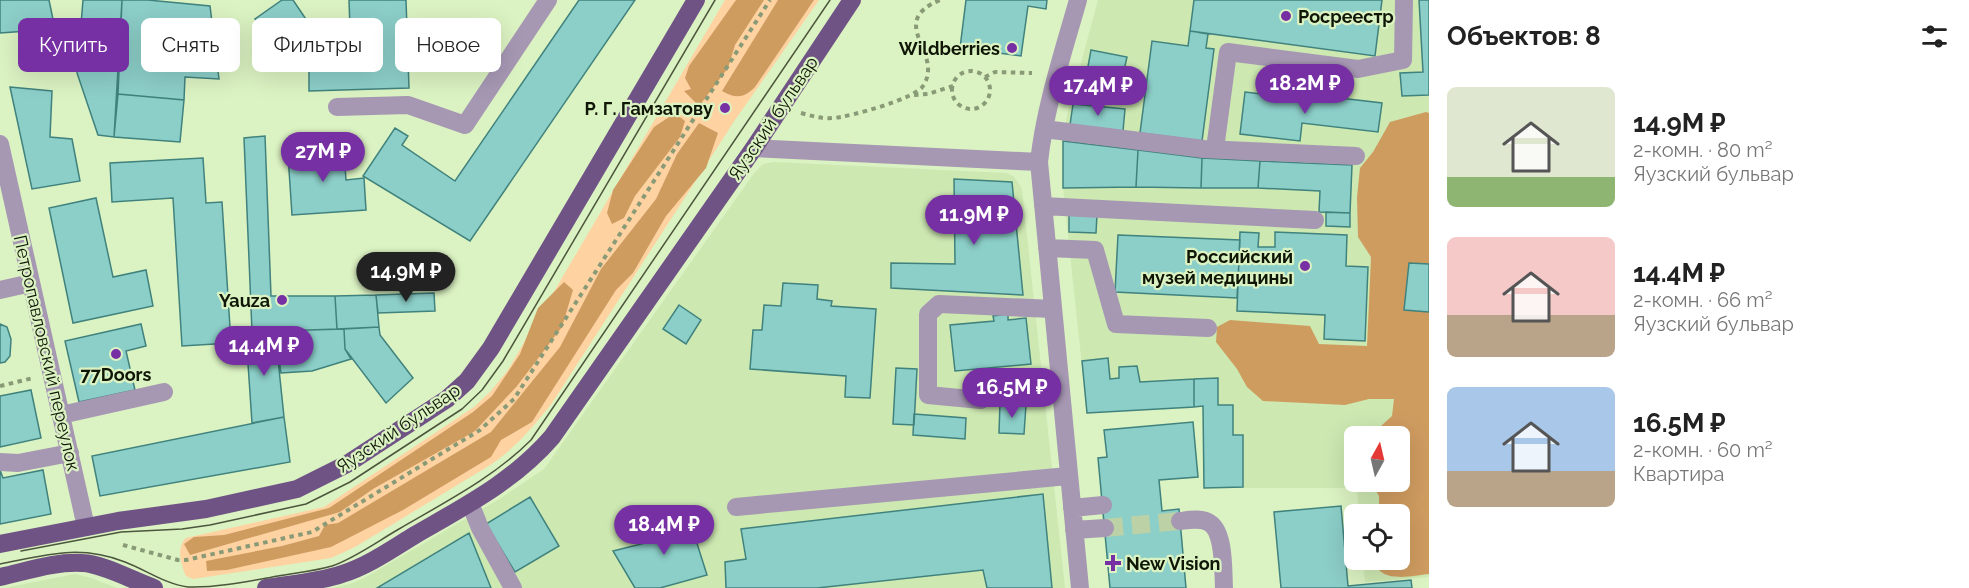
<!DOCTYPE html>
<html lang="ru">
<meta charset="utf-8">
<style>
:root{--surface:#fff;--page:#f6f6f6;--text:#222;--muted:#767676;--accent:#7730a4}
body{margin:0;font-family:Raleway,sans-serif;background:var(--page);color:var(--text);height:100vh;display:flex;flex-direction:column;font-size:22px;white-space:nowrap}
*{box-sizing:border-box;margin:0}
p{font-size:20px;color:var(--muted)}
.icon{flex:none;width:33px;height:33px;fill:none;stroke:currentColor;stroke-width:2;stroke-linecap:round;stroke-linejoin:round}
.map{position:relative;flex:1;overflow:hidden}
.drawer{display:flex;flex-direction:column;background:var(--surface);width:540px}
.drawer>*{flex:none}
.guide{position:absolute;left:18px;top:18px;width:570px;height:54px;display:flex;gap:12px}
.needle{width:39px;rotate:8deg}
.buttons{position:absolute;left:1344px;top:426px;display:grid;gap:12px}
.buttons a{display:grid;place-items:center;width:66px;height:66px;border-radius:9px;background:var(--surface);box-shadow:0 6px 24px #0002;font-size:30px}
.price{position:absolute;translate:-50% -51px;padding:0 14px;border-radius:21px;background:var(--accent);color:#fff;font-size:20px;line-height:39px;filter:drop-shadow(0 2px 3px #0008)}
.price::after{content:'';position:absolute;left:50%;top:36px;width:18px;height:14px;margin-left:-9px;background:inherit;clip-path:polygon(0 0,100% 0,50% 100%)}
.price.active{background:#222;color:#fff}
ul{padding:0;list-style:none}
li{display:flex;align-items:center;gap:18px;height:150px;padding:0 18px}
li span{display:grid;place-items:center;flex:none;width:168px;height:120px;border-radius:9px;color:#555}
li>.icon{margin-inline-start:auto}
span .icon{width:72px;height:72px;fill:#fffc;stroke-width:1}
li b{font-size:26px}
h2{display:flex;justify-content:space-between;align-items:center;height:72px;padding:0 18px;font-size:26px}
.chip{padding:0 21px;border-radius:9px;background:var(--surface);box-shadow:0 6px 24px #0002;font-size:21px;line-height:54px}
.chip.active{background:var(--accent);color:#fff}
main{display:flex;flex:1;min-height:0}
.map>svg:first-child{display:block}
.built{fill:#cde8b1;fill-rule:evenodd}
.green{fill:#ffd2a2}
.forest{fill:#cf9c60}
.building{fill:#8ccec8;stroke:#40827d;stroke-width:1.5}
.lines{fill:none;stroke-linecap:round;stroke-linejoin:round}
.minor-tunnel{stroke:#bcd1a6;stroke-width:18;stroke-dasharray:18 9;stroke-linecap:butt}
.path{stroke:#899a77;stroke-width:4;stroke-dasharray:4.5 4.5;stroke-linecap:butt}
.minor{stroke:#a697b3;stroke-width:18}
.major{stroke:#6f5385;stroke-width:18}
.tram{stroke:#4b563d;stroke-width:1.5}
.poi-dot{fill:#7730a4;stroke:#dbf2c2;stroke-width:2}
.labels{text-anchor:middle;dominant-baseline:central;stroke-width:4.5;stroke-linejoin:round;paint-order:stroke}
.poi-label{font-size:18px;font-weight:bold;fill:#0f1606;stroke:#dbf2c2;text-anchor:end}
.street-label{font-size:18px;fill:#0f1606;stroke:#dbf2c2}
</style>
<main>
<div class="map">
<svg width="1429" height="588" viewBox="0 0 1429 588">
<rect width="100%" height="100%" fill="#dbf2c2"/>
<path class="built" d="M1098,0H1429V577L1365,582L1363,560H1400V514H1359L1357,488H1204L1203,406L1087,413L1063,188V141L1067,115ZM1354,436H1400V482H1354Z
M774,162L1006,173L1013,176L1018,182L1022,190L1065,588H333L353,583L368,576L501,498L544,469L755,172L763,164Z
M75,574L91,578L117,588H4Z"/>
<path class="green" d="M725,0H819L735,120L552,403C532,428 514,450 487,467L355,547L331,558L193,579L186,576C181,565 176,547 186,538L324,507L474,407L490,392L508,370Z"/>
<path class="forest" d="M736,0H764L735,45L728,68L699,106L684,91L691,89L685,78L689,66Z
M778,0H814L755,87C744,98 736,99 722,91Z
M1426,112L1429,113V574C1411,576 1379,584 1374,560H1400V514H1379V496L1371,482H1400V436H1367L1369,432L1381,426L1392,416L1394,399H1369L1345,405L1263,401L1247,387L1237,369L1216,342L1217,327L1230,320L1310,326L1319,344L1367,346L1371,257L1358,237L1357,197L1360,168L1373,152L1390,122Z
M675,113L685,121L680,137L635,196L624,218L612,224L607,213L613,190L654,127Z
M699,123L718,133L706,168L666,216L633,273L616,290L532,422L501,440L491,457L403,510L331,547L227,570L207,571L206,561L282,546L319,536L325,525L338,523L491,432L560,347L601,269L656,199L677,154Z
M564,282L573,290L562,327L517,386L475,431L373,489L340,512L190,555L184,544L194,537L224,535L329,508L473,412L492,396L520,354L538,308Z"/>
<path class="building" d="M0,0H49L55,29L0,33Z
M83,0H122L114,137L98,135L77,73Z
M122,0H148L210,6L219,79L185,77L184,100L118,94Z
M282,0H293L312,28L279,52L255,19Z
M349,0H406L409,88L309,91V58L351,57Z
M579,0H635L470,241L363,176L395,128L408,136L402,145L455,181Z
M966,0H1047L1046,9L1028,6L1021,56L960,48Z
M1194,0H1382L1375,56L1190,31Z
M1419,0H1429V95L1402,96L1400,73L1423,72Z
M1190,31L1208,34L1206,48L1214,49L1202,141L1140,133L1152,41L1188,46Z
M1091,50L1127,57L1122,79L1087,72Z
M10,87L52,91L50,137L72,139L80,181L32,189Z
M1245,92L1305,99L1306,94L1382,103L1378,132L1302,123L1300,141L1240,134Z
M118,94L184,100L180,142L114,137Z
M1073,104L1125,109L1123,131L1070,125Z
M265,136L271,296H335L337,329L252,332L244,138Z
M325,141V153L344,152L346,180L364,178L366,210L292,215L288,155L308,154L307,142Z
M1063,141L1138,150L1136,187L1063,188Z
M1138,150L1202,158L1201,188L1136,187Z
M203,158L206,203L222,202L231,343L182,346L173,198L112,202L110,163Z
M1202,158L1260,161L1258,188H1201Z
M1260,161L1352,165L1350,213L1319,212L1320,191L1258,188Z
M954,179L1012,182L1023,295L891,288V263L955,264Z
M96,198L113,277L146,270L153,306L73,323L49,208Z
M1326,212L1350,213V227L1326,226Z
M1069,214L1097,215L1096,233L1069,232Z
M1240,232L1259,233L1258,247H1275V232L1347,235L1346,266L1368,267L1365,341L1324,339L1325,315L1237,311Z
M1118,235L1240,240L1237,298L1115,292Z
M1409,263L1429,264V312L1404,310Z
M783,283L818,285L817,299L832,301L831,306L876,309L870,398L845,397L846,376L750,369L753,330H762L764,305L781,306Z
M434,293L435,311L378,313L376,295Z
M376,295L379,327L337,329L335,296Z
M679,305L701,320L686,344L663,329Z
M1008,314V320L1026,318L1031,364L955,371L950,325L994,321L993,316Z
M0,324L7,327L11,339L10,356L5,362L0,363Z
M141,324L146,346L126,351L135,390L79,402L65,341Z
M379,327L380,335L413,378L386,403L345,349L344,329Z
M344,329L345,349L351,359L312,371L281,373L275,331Z
M275,331L284,417L252,423L247,349L249,332Z
M1108,358L1110,379L1119,378V367L1137,366L1140,382L1194,379V407L1087,413L1082,361Z
M896,368L917,369L914,425L893,424Z
M1218,378V405H1233V435H1243V487L1204,488L1203,406L1194,407V379Z
M31,390L41,438L0,447V396Z
M1000,403L1026,405L1024,434L999,433Z
M914,414L966,418L965,439L913,435Z
M284,417L290,462L100,496L92,456Z
M1193,422L1198,477L1159,480L1162,511L1179,509L1186,588H1110L1098,458L1107,457L1104,430Z
M0,470L3,478L43,470L51,514L0,524Z
M1043,494L1052,588H987L983,570L817,588H726L725,562L746,559L741,529Z
M530,497L559,546L515,572L486,524Z
M1341,506L1348,586L1411,580L1412,588H1281L1274,512Z
M688,515L707,575L660,588H635L613,551L657,540L651,523Z
M469,533L491,588H377Z"/>
<g class="lines">
<path class="minor-tunnel" d="M1105,528L1180,521"/>
<path class="path" d="M952 90a19 19 0 1 1 38 0a19 19 0 1 1-38 0Z
M985,77L995,72L1032,73
M914,95L928,94L953,86
M801,113C812,116 822,119 833,118C849,117 915,99 923,86C945,53 885,23 940,0
M0,386L33,378
M123,545L178,560H186L312,532L480,430L514,399L770,0"/>
<path class="minor" d="M1078,0C1063,53 1045,107 1039,162L1080,588
M337,107L408,105L465,125L548,0
M1044,129L1204,149L1356,156
M0,144L86,527
M754,148L1039,162
M1215,149L1228,52L1358,69L1403,60L1404,0
M1043,206L1315,220
M1047,248L1095,250L1116,324L1208,328
M0,290L31,283
M981,400L928,395V314L939,304L1053,309
M61,415L164,392
M0,462L18,463L70,453
M470,503L480,528L513,588
M736,507L1068,476
M1072,508L1103,505
M1180,521C1189,520 1199,518 1208,522C1225,530 1223,571 1224,588
M1074,530L1105,528"/>
<path class="major" d="M0,544L118,521L206,509L297,489L347,464L447,399L467,381L491,348L696,0
M0,577C27,571 56,561 83,563C103,564 134,581 154,588
M266,588C291,584 318,582 342,574C368,566 392,549 415,535C465,506 514,481 552,437L754,148L852,0"/>
<path class="tram" d="M21,551L121,532L182,529L210,525L306,504L350,482L462,409L482,390L503,361L715,0
M0,564C46,555 79,544 125,562C146,570 165,584 188,587C217,588 250,581 278,576C295,573 315,571 332,566C355,558 378,541 399,529C445,502 493,478 531,440L830,0"/>
</g>
<g class="poi-dot">
<circle cx="1286" cy="16" r="6"/>
<circle cx="1012" cy="48" r="6"/>
<circle cx="725" cy="108" r="6"/>
<circle cx="1305" cy="266" r="6"/>
<circle cx="282" cy="300" r="6"/>
<circle cx="116" cy="354" r="6"/>
<path d="M1110 554h6v6h6v6h-6v6h-6v-6h-6v-6h6z"/>
</g>
<g class="labels">
<g class="poi-label">
<text x="1298" y="16" text-anchor="start">Росреестр</text>
<text x="1000" y="48">Wildberries</text>
<text x="713" y="108">Р. Г. Гамзатову</text>
<text x="1293" y="256">Российский<tspan x="1293" dy="21">музей медицины</tspan></text>
<text x="270" y="300">Yauza</text>
<text x="116" y="374" text-anchor="middle">77Doors</text>
<text x="1126" y="563" text-anchor="start">New Vision</text>
</g>
<g class="street-label">
<text transform="translate(773 118) rotate(-56)">Яузский бульвар</text>
<text transform="translate(47 353) rotate(77)">Петропавловский переулок</text>
<text transform="translate(398 428) rotate(-34)">Яузский бульвар</text>
</g>
</g>
</svg>
<div class="buttons">
<a><svg class="needle" viewBox="-14 -14 28 28"><path d="M0-13l5 13h-10z" fill="#e53935"/><path d="M0 13l5-13h-10z" fill="#767676"/></svg></a>
<a><svg class="icon" aria-label="locate" viewBox="0 0 24 24"><circle cx="12" cy="12" r="6"/><path d="M12 2v4M12 18v4M2 12h4M18 12h4"/></svg></a>
</div>
<b class="price" style="left:1305px;top:115px">18.2M ₽</b>
<b class="price" style="left:1098px;top:117px">17.4M ₽</b>
<b class="price" style="left:323px;top:183px">27M ₽</b>
<b class="price" style="left:974px;top:246px">11.9M ₽</b>
<b class="price active" style="left:406px;top:303px">14.9M ₽</b>
<b class="price" style="left:264px;top:377px">14.4M ₽</b>
<b class="price" style="left:1012px;top:419px">16.5M ₽</b>
<b class="price" style="left:664px;top:556px">18.4M ₽</b>
<div class="guide">
<a class="chip active">Купить</a>
<a class="chip">Снять</a>
<a class="chip">Фильтры</a>
<a class="chip">Новое</a>
</div>
</div>
<section class="drawer">
<h2>Объектов: 8<svg class="icon" aria-label="filters" viewBox="0 0 24 24"><path d="M4 7h16M4 17h16"/><circle cx="9" cy="7" r="2"/><circle cx="15" cy="17" r="2"/></svg></h2>
<ul>
<li><span style="background:linear-gradient(#dfe7d0 75%,#8fb573 0)"><svg class="icon" aria-label="home" viewBox="0 0 24 24"><path d="M3 11l9-7 9 7M6 9v11h12V9"/></svg></span><div><b>14.9M ₽</b><p>2-комн. · 80 m²</p><p>Яузский бульвар</p></div></li>
<li><span style="background:linear-gradient(#f6c9c9 65%,#b9a48a 0)"><svg class="icon" aria-label="home" viewBox="0 0 24 24"><path d="M3 11l9-7 9 7M6 9v11h12V9"/></svg></span><div><b>14.4M ₽</b><p>2-комн. · 66 m²</p><p>Яузский бульвар</p></div></li>
<li><span style="background:linear-gradient(#a9c7e8 70%,#b9a48a 0)"><svg class="icon" aria-label="home" viewBox="0 0 24 24"><path d="M3 11l9-7 9 7M6 9v11h12V9"/></svg></span><div><b>16.5M ₽</b><p>2-комн. · 60 m²</p><p>Квартира</p></div></li>
</ul>
</section>
</main>
